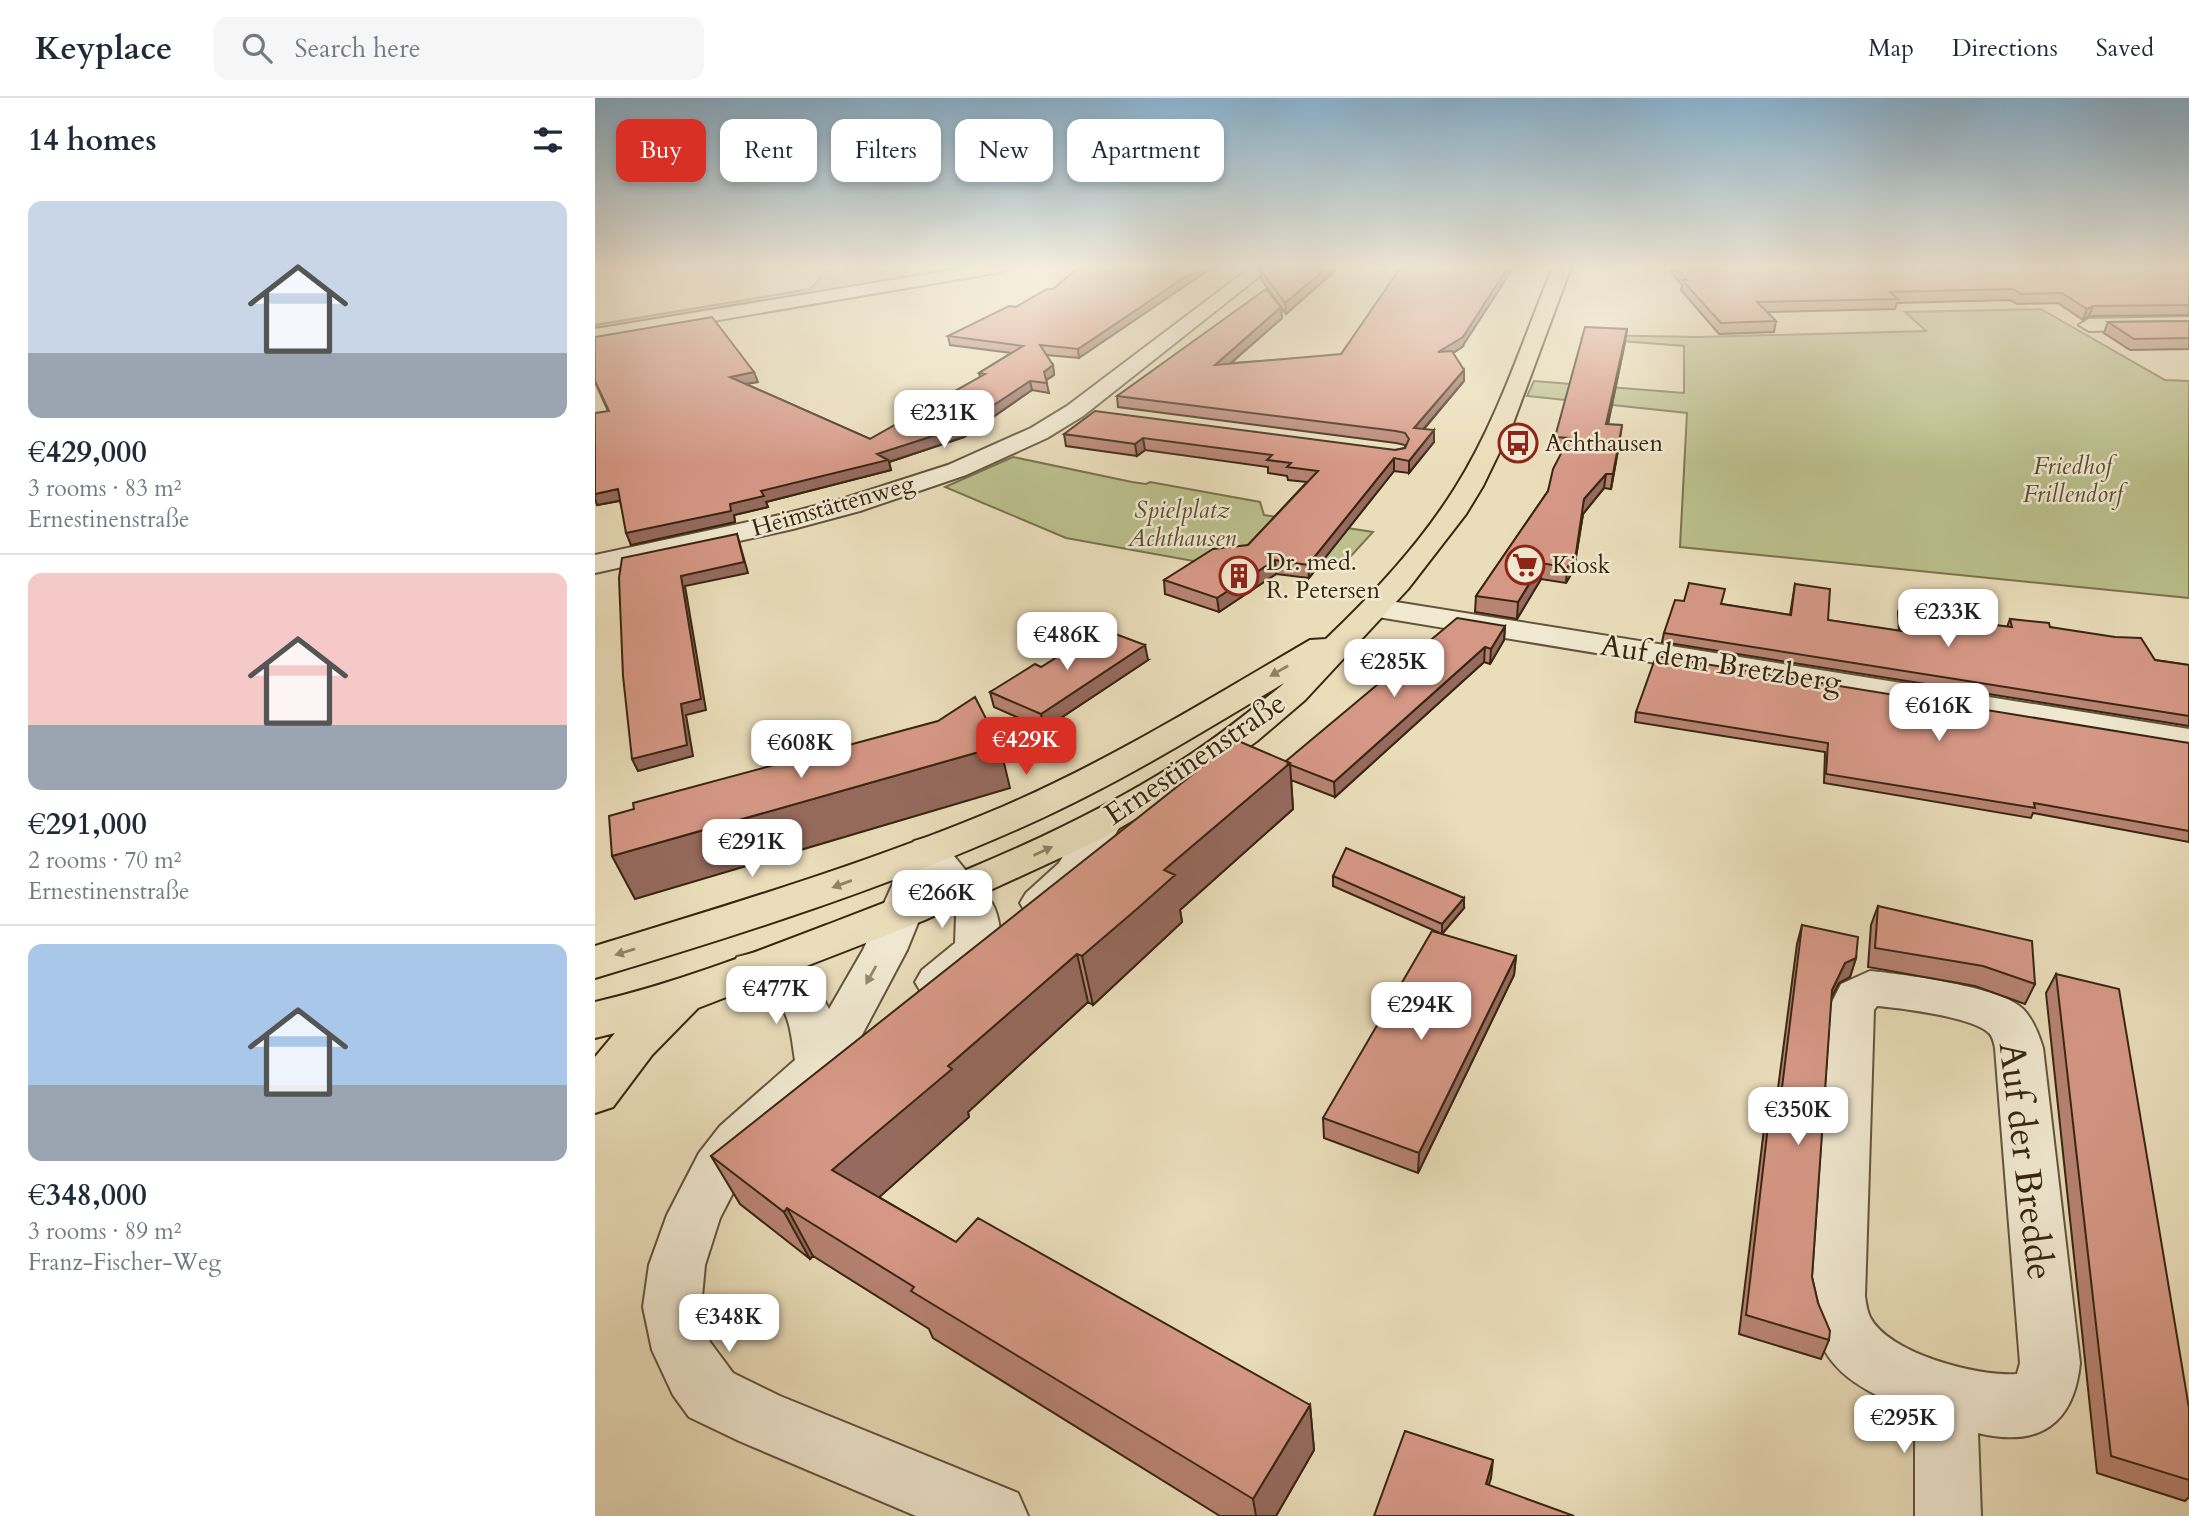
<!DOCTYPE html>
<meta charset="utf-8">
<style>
:root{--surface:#fff;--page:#f6f6f7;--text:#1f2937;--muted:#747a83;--line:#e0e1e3;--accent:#d93025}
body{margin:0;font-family:Cardo,serif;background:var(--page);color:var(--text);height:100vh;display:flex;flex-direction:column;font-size:26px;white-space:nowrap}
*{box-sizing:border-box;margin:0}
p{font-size:23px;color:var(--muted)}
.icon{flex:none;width:38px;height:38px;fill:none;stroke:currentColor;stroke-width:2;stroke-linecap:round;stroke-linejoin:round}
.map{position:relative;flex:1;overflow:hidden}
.sheet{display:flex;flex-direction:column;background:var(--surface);width:595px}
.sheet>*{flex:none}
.banner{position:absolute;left:21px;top:21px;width:665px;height:63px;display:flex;gap:14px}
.price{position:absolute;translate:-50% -60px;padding:0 16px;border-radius:14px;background:#fff;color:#222;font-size:23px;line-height:46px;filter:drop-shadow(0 2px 4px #0008)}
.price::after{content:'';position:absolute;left:50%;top:42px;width:21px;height:16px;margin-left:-10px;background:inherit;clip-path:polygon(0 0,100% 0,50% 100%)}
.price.on{background:var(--accent);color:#fff}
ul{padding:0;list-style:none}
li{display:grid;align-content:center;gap:14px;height:371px;padding:0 28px}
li+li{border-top:2px solid var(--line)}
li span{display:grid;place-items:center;height:217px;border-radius:14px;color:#555}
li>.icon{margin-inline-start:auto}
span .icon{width:126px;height:126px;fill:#fffc;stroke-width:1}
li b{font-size:30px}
h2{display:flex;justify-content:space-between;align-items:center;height:84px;padding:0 28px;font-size:30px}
.chip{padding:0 24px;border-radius:14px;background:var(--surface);box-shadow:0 4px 10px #0003;font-size:24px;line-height:63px}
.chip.on{background:var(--accent);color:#fff}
header{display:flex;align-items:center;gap:42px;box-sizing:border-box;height:98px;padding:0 35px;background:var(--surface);border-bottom:2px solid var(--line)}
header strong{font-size:33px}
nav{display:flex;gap:38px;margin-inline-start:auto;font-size:24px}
.search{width:490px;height:63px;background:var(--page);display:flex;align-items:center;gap:18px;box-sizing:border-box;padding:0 24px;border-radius:14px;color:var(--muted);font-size:26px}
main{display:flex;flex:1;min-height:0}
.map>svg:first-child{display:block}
.green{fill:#bbc08d;stroke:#7a734f;stroke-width:2}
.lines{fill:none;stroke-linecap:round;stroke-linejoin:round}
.minor-casing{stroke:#64543b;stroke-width:4}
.major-casing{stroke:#382611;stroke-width:4}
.minor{fill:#f1e9d2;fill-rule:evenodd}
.major{fill:#eaddba;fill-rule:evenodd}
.wall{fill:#b88373;stroke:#382611;stroke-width:2}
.shaded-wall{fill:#966a5e;stroke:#382611;stroke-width:2}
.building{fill:#d69886;stroke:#382611;stroke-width:2}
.oneway{fill:#918266}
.oneway2{fill:#948872}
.labels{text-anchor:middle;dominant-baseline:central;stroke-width:5;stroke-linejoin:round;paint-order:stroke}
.far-poi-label{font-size:24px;fill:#382611;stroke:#f1e9d2;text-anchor:start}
.far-park-label{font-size:24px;font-style:italic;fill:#594c30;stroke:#f1e9d2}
.far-street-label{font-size:24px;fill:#382611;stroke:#f1e9d2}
.street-label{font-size:30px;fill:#382611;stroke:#f1e9d2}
.near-street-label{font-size:37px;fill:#382611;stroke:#f1e9d2}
</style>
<header>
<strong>Keyplace</strong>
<div class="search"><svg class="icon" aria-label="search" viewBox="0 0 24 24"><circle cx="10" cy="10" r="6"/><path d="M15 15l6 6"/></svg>Search here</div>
<nav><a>Map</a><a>Directions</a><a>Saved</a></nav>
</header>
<main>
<section class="sheet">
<h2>14 homes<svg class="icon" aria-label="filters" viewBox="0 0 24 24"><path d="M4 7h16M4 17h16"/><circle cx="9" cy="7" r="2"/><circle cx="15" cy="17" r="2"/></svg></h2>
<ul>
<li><span style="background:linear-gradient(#c9d6e8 70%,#9aa5b1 0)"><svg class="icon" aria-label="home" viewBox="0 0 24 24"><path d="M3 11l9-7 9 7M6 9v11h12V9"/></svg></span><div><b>€429,000</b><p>3 rooms · 83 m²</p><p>Ernestinenstraße</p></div></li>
<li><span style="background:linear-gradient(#f6c9c9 70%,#9aa5b1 0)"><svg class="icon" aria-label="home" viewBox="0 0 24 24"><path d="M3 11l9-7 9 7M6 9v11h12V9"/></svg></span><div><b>€291,000</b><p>2 rooms · 70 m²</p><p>Ernestinenstraße</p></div></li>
<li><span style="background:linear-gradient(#a9c7e8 65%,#9aa5b1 0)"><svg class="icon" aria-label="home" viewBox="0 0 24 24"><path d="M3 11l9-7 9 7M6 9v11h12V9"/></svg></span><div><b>€348,000</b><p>3 rooms · 89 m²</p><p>Franz-Fischer-Weg</p></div></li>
</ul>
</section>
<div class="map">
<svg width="1594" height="1418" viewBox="0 0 1594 1418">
<rect width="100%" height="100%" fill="#eaddba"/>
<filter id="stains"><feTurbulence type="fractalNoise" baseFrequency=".00286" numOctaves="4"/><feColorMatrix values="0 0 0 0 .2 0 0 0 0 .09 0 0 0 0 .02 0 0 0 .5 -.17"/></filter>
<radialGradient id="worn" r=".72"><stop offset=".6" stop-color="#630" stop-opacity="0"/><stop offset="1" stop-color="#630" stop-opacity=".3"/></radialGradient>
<path class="green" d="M235,169H404L0,238V227L215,191Z
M1446,211L1570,282L1594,283V500L1085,449L1092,315L932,298L939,283L1089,295V248L987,240L990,237L1103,239L1331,233L1310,214Z
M418,359L537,384L551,386L555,384L665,404L669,417L778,434L744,471L666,459L604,464L471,440L350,389Z"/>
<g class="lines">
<defs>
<path id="minor" d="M376,169H415L406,174L0,243V231Z
M656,169H676L488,318L452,340L371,377L265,413L198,431L0,475V457L185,417L247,401L353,367L436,330L472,308Z
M1594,219V231L1494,233L1484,227L1494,221Z
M782,501L1594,631V653L771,517L767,510L771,503Z
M506,713L520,717L526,726C512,751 480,818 447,819C442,820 436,817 431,815L425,805L431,795L464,765L492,717Z
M333,739L347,743L397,805C404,817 408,840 403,854C397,867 358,901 343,901C338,901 331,897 327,896L320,884L327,872L360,845L361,818L338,788L312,852L243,982L161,1058L142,1087L125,1120L110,1167L106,1209L115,1244L138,1275L185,1298L423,1395L433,1418H321L144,1343L94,1319L78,1297L57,1252L48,1209L54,1167L72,1117L104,1055L125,1028L200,962C197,945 196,921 185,907C172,890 148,893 136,871L142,859L158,855L174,859L218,882L234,911L268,852L313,752L319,743Z
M1275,873C1307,876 1407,889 1428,911C1438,921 1444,937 1448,950L1485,1265C1479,1326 1444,1350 1383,1335L1386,1418H1320V1314C1257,1288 1223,1271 1212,1198L1233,912L1246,886ZM1282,908C1306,910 1378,919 1394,935C1398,939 1399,945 1400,950L1425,1265L1422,1276C1384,1279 1294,1256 1275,1219C1272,1213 1271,1205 1270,1198L1279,912Z"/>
<path id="major" d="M958,169H976L917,328L888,388L871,416L813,491L710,602L662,643L611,680L502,743L330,822L103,910L57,957L18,1009L0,1015V959L20,935L0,940V904C85,884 166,852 247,821C363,777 479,731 584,664C620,641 653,615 686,588L689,585C606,635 523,686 434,726C294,789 147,836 0,880V848C137,806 274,765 407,709C514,663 614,601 715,542L731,541C779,495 825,446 860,390C903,322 927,243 958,169Z"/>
</defs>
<use href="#minor" class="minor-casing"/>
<use href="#major" class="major-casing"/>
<use href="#minor" class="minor"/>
<use href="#major" class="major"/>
</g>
<path class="wall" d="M485,169L484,260L451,257L458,267L459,277L451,282L454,295L437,292L369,339L294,364L296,372L171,404L173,409L139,417L140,424L36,447L25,403L2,407L13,313L0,284H163L151,286L275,341L385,279L384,275L416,255L355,247L353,238L421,209L458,191Z
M744,169L691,216L666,181L665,171Z
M1077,169H1594V217L1494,218L1488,222L1463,205L1422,206L1415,202L1302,205L1300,211L1172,214L1181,223L1179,234L1124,236L1086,192L1087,187L1076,174Z
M686,209L687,220L636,265L867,249L858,255L869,283L829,331L839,344L814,375L799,373L714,480L681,476L624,514L570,496L569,482L653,447L712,384L693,382L692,378L673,375V369L550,352L542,358L471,348L469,336L800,352L810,350V347L801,345L523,309L522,298Z
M1594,223V251L1535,252L1509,235L1513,224Z
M1030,244L1013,326L1025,341L1016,391L1009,390L988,416L979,471L971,485L946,481L922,521L880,514L881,498L953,393L967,354L959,353L960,339Z
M1200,486L1233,522L1304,533L1303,514L1306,505L1343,520L1412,529L1415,521L1455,529L1560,562L1594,567V628L1067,544L1069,535L1089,503L1127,506L1195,517Z
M910,528L909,542L895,566L889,564L740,699L696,682L698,711L585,812L587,824L498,907L493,904L373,1014L374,1019L284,1099L361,1144L715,1307L719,1352L681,1418H625L338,1240L334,1231L218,1158L215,1161L145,1106L116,1058L691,663Z
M553,562L449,631L399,609L395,594L446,569Z
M1041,614L1594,645V744L1438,715L1436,720L1229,685L1230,654L1040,624Z
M738,778L869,810L847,836L738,788Z
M1283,808L1440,886L1430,906L1380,888L1273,869L1276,827Z
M1207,827L1261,860L1255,879L1244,885L1236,900L1217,1179L1223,1205L1234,1242L1226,1261L1144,1236L1169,1031L1175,1011L1180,1013L1202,846Z
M921,858L919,877L823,1075L729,1040L728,1020Z
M1461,876L1594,1310V1399L1590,1403L1502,1375L1451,895Z"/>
<path class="shaded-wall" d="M605,169H618L484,260L483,251Z
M733,169H744L691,216L690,205Z
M913,169H919L867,249L843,265V254Z
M1498,208L1494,218L1488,222L1492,211Z
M686,209L687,220L621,278L620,267Z
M1032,231L1030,244L1010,340L1011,326Z
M458,267L459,277L450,283L449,274Z
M869,272V283L819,342V330Z
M159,274L163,284L138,288L135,279Z
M435,283L437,292L369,339L294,364L296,372L171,404L173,409L139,417L140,424L36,447L31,435L282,356Z
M1027,327L1025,341L1016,391L1018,376Z
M839,332V344L814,375V363Z
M548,340L550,352L542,358L540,346Z
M799,360V373L714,480L713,467Z
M1011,376L1009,390L988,416L979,471L971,485L972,470L989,401Z
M23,391L28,402L2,407L0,401V396Z
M142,436L153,475L90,488L111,612L91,617L98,658L43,673L37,661L86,606V478Z
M680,462L681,476L624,514L622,500Z
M947,465L946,481L922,521L923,504Z
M910,528L909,542L895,566L896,551Z
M550,547L553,562L449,631L446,616Z
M890,549L889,564L740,699L739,684Z
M405,648L415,690L40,801L17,758Z
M695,665L698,711L585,812L587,824L498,907L487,858L569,772Z
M869,800V810L847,836V826Z
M482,856L493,904L373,1014L374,1019L261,1120L237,1072L353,968Z
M921,858L919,877L823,1075L824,1055Z
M1261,860L1255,879L1244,885L1230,912L1237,892L1250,865Z
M192,1110L218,1158L215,1161L189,1114Z
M715,1307L719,1352L681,1418H661L658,1401Z
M898,1362L896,1380L889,1403L891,1386Z"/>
<path class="building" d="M485,169H605L483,251L445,247L458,267L449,274L452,285L435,283L366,329L282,356L293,362L166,393L169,398L135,406L136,413L31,435L23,391L0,396V315L14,313L0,283V239L117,219L159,274L135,279L275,341L390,276L384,275L428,248L353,238L414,208L421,209L452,191H458Z
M667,169H733L690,205L665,171Z
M806,169H913L868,239L843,254L857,253L869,272L819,330L839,332L814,363L799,360L713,467L680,462L622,500L569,482L618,451L653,447L723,373L692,369L696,365L672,362L677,357L548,340L540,346L469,336L500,313L800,352L810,350L814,341L810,335L801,333L522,298L671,191L686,209L620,267L746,256Z
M1081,169H1594V207L1498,208L1492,211L1467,195L1426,196L1418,191L1295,194L1303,201L1162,204L1181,223L1126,225L1087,182H1092Z
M1594,223V240L1539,241L1513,224Z
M990,229L1032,231L1011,326L1027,327L1018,376H1011L989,401L981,455L972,470L947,465L923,504L881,498L953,393L958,371L974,340L960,339Z
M142,436L149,464L86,478L106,601L86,606L92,647L37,661L28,578L24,480L27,460Z
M1094,485L1130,491L1126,506L1196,517L1200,486L1235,491L1233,522L1307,533L1306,505L1342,510L1343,520L1417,529L1415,521L1454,525L1455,529L1520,539L1546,540L1560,562L1594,567V618L1069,535L1080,502L1089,503Z
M862,520L910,528L896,551L890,549L739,684L693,666L695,665L691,663Z
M507,531L550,547L446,616L395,594L440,566L446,569Z
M1061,558L1594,645V733L1439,705L1440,710L1231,676L1233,645L1041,614Z
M380,599L405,648L17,758L14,718L39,711L38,705L343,623Z
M641,642L695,665L569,772L580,777L543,810L487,858L482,856L353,968L357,971L237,1072L361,1144L383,1120L715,1307L658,1401L316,1193L319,1189L192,1110L189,1114L116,1058Z
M751,750L869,800L847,826L738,778Z
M1283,808L1437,843L1440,886L1388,868L1280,850Z
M1207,827L1263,839L1261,860L1250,865L1237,892L1217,1179L1223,1205L1235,1233L1234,1242L1151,1217L1175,1011L1184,1014Z
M837,833L921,858L824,1055L728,1020Z
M1461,876L1524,891L1594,1310V1382L1516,1358Z
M810,1333L898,1362L891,1386L979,1418H779Z"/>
<defs><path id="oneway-solid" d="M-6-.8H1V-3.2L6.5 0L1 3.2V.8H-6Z" transform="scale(1.75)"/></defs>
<g class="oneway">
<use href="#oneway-solid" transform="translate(684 573) rotate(150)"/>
<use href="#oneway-solid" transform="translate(448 753) rotate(-25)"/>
<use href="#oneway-solid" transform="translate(247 786) rotate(160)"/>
<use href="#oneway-solid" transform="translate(30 854) rotate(163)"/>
</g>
<use class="oneway2" href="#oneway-solid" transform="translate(276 877) rotate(119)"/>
<linearGradient id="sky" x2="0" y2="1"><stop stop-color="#89b6d5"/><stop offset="0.46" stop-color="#f6f0e0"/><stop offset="1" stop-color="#f6f0e0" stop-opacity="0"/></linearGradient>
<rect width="1594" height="367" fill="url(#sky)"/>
<defs>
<symbol id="bus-ring" viewBox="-11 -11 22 22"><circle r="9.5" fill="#f1e9d2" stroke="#8f2418" stroke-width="1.5"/><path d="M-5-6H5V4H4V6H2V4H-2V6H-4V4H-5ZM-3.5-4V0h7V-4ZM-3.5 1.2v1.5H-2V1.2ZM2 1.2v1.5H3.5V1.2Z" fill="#8f2418"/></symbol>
<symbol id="supermarket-ring" viewBox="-11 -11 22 22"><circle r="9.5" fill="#f1e9d2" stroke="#8f2418" stroke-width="1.5"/><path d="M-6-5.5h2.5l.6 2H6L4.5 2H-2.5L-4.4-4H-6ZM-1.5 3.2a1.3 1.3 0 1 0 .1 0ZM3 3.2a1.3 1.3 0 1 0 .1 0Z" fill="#8f2418"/></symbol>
<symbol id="building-ring" viewBox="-11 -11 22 22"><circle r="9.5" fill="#f1e9d2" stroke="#8f2418" stroke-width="1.5"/><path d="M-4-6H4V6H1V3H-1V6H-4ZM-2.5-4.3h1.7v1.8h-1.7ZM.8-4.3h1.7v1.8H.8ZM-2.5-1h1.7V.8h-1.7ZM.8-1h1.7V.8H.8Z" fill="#8f2418"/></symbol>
</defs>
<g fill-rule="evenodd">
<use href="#bus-ring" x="901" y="323" width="44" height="44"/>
<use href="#supermarket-ring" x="908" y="445" width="44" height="44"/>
<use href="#building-ring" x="622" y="456" width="44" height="44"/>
</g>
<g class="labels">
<g class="far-poi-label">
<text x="950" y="345">Achthausen</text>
<text x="671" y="464">Dr. med.<tspan x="671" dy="28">R. Petersen</tspan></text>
<text x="957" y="467">Kiosk</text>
</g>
<g class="far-park-label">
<text x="1478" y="368">Friedhof<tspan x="1478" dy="28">Frillendorf</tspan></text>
<text x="587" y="412">Spielplatz<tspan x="587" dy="28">Achthausen</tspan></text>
</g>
<g class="far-street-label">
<text transform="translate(238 408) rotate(-16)">Heimstättenweg</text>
</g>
<g class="street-label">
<text transform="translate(1126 566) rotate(9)">Auf dem Bretzberg</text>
<text transform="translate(600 661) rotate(-34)">Ernestinenstraße</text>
</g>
<g class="near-street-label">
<text transform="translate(1431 1063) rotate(83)">Auf der Bredde</text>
</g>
</g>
<rect width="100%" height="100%" filter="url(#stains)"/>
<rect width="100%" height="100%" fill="url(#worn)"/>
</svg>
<b class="price" style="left:349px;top:352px">€231K</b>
<b class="price" style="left:1353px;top:551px">€233K</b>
<b class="price" style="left:472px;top:574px">€486K</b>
<b class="price" style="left:799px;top:601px">€285K</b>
<b class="price" style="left:1344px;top:645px">€616K</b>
<b class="price on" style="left:431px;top:679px">€429K</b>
<b class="price" style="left:206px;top:682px">€608K</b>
<b class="price" style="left:157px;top:781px">€291K</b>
<b class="price" style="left:347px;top:832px">€266K</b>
<b class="price" style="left:181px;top:928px">€477K</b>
<b class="price" style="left:826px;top:944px">€294K</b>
<b class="price" style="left:1203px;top:1049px">€350K</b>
<b class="price" style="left:134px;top:1256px">€348K</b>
<b class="price" style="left:1309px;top:1357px">€295K</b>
<div class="banner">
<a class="chip on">Buy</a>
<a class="chip">Rent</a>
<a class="chip">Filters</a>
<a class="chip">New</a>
<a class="chip">Apartment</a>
</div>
</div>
</main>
